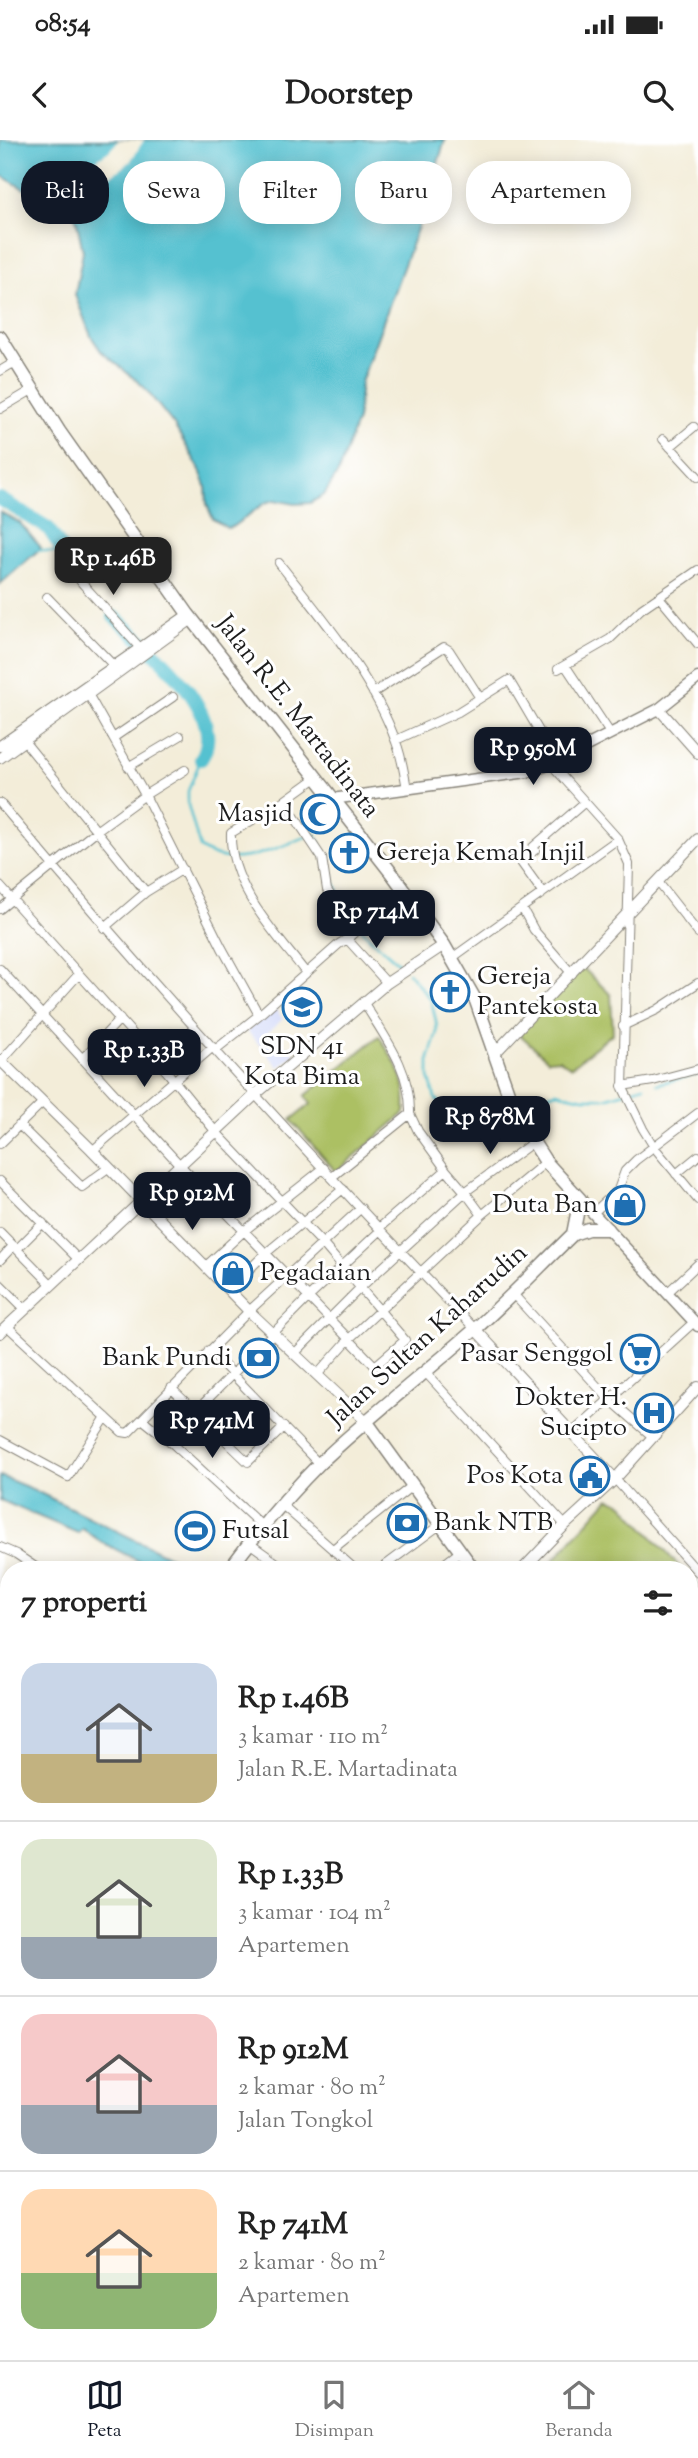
<!DOCTYPE html>
<html lang="id">
<meta charset="utf-8">
<style>
:root{--surface:#fff;--page:#f2f2f2;--text:#222;--muted:#767676;--line:#e0e0e0;--accent:#111827}
body{margin:0;font-family:"Sorts Mill Goudy",serif;background:var(--page);color:var(--text);height:100vh;display:flex;flex-direction:column;font-size:26px;white-space:nowrap}
*{box-sizing:border-box;margin:0}
p{font-size:23px;color:var(--muted)}
.icon{flex:none;width:38px;height:38px;fill:none;stroke:currentColor;stroke-width:2;stroke-linecap:round;stroke-linejoin:round}
.map{position:relative;flex:1;overflow:hidden}
.details{position:absolute;left:0px;top:1421px;width:698px;height:800px;display:flex;flex-direction:column;background:var(--surface);border-radius:28px 28px 0 0;box-shadow:0 4px 18px #0003}
.details>*{flex:none}
.guide{position:absolute;left:21px;top:21px;width:656px;height:63px;display:flex;gap:14px}
.price{position:absolute;translate:-50% -60px;padding:0 16px;border-radius:14px;background:var(--accent);color:#fff;font-size:23px;line-height:46px;filter:drop-shadow(0 2px 4px #0008)}
.price::after{content:'';position:absolute;left:50%;top:42px;width:21px;height:16px;margin-left:-10px;background:inherit;clip-path:polygon(0 0,100% 0,50% 100%)}
.price.active{background:#222;color:#fff}
ul{padding:0;list-style:none}
li{display:flex;align-items:center;gap:21px;height:175px;padding:0 21px}
li+li{border-top:2px solid var(--line)}
li span{display:grid;place-items:center;flex:none;width:196px;height:140px;border-radius:21px;color:#555}
li>.icon{margin-inline-start:auto}
span .icon{width:84px;height:84px;fill:#fffc;stroke-width:1}
li b{font-size:30px}
h2{display:flex;justify-content:space-between;align-items:center;height:84px;padding:0 21px;font-size:30px}
.chip{padding:0 24px;border-radius:28px;background:var(--surface);box-shadow:0 4px 18px #0003;font-size:24px;line-height:63px}
.chip.active{background:var(--accent);color:#fff}
.status{display:flex;justify-content:space-between;align-items:center;height:49px;padding:0 35px;background:var(--surface);direction:ltr}
.status svg{height:19px;fill:currentColor}
header{display:flex;justify-content:space-between;align-items:center;height:91px;padding:0 21px;background:var(--surface);font-size:32px;font-weight:700}
.dock{display:flex;justify-content:space-around;align-items:center;height:98px;border-top:2px solid var(--line);background:var(--surface);font-size:19px;color:var(--muted)}
.dock a{display:grid;justify-items:center;gap:4px}
.dock .active{color:var(--accent)}
.map>svg:first-child{display:block}
.built{fill:#d2d9f9}
.green{fill:#acc064;stroke:#646e40;stroke-width:2}
.water{fill:#55c1d0;stroke:#386e76;stroke-width:2}
.pier{fill:#f3edd9}
.lines{fill:none;stroke-linecap:round;stroke-linejoin:round}
.stream{stroke:#55c1d0;stroke-width:2.5}
.river{stroke:#55c1d0;stroke-width:14}
.pedestrian-casing{stroke:#88847a;stroke-width:9}
.minor-casing{stroke:#88847a;stroke-width:10}
.tertiary-casing{stroke:#88847a;stroke-width:12}
.secondary-casing{stroke:#88847a;stroke-width:13}
.trunk-casing{stroke:#88847a;stroke-width:15}
.pedestrian{stroke:#fff;stroke-width:6}
.minor{stroke:#fff;stroke-width:8}
.tertiary{stroke:#fff;stroke-width:10}
.secondary{stroke:#fff;stroke-width:10}
.trunk{stroke:#fff;stroke-width:12}
.labels{text-anchor:middle;dominant-baseline:central;stroke-width:6;stroke-linejoin:round;paint-order:stroke}
.street-label{font-size:26px;fill:#1c1c1c;stroke:#fff}
.poi-label{font-size:26px;fill:#1c1c1c;stroke:#fff;text-anchor:end}
</style>
<div class="status"><b>08:54</b><svg viewBox="0 0 49 12"><path d="M0 12V9h3v3zM5 12V6h3v6zM10 12V3h3v9zM15 12V0h3v12zM26 1h20v11H26zM47 4h2v5h-2z"/></svg></div>
<header><svg class="icon" aria-label="back" viewBox="0 0 24 24"><path d="M15 5l-7 7 7 7"/></svg>Doorstep<svg class="icon" aria-label="search" viewBox="0 0 24 24"><circle cx="10" cy="10" r="6"/><path d="M15 15l6 6"/></svg></header>
<div class="map">
<svg width="698" height="2220" viewBox="0 0 698 2220">
<rect width="100%" height="100%" fill="#fff"/>
<filter id="ink" filterUnits="userSpaceOnUse"><feTurbulence type="fractalNoise" baseFrequency=".0143" numOctaves="2"/><feDisplacementMap in="SourceGraphic" scale="14" xChannelSelector="R" yChannelSelector="G"/><feConvolveMatrix kernelMatrix="1 2 1 2 8 2 1 2 1" color-interpolation-filters="sRGB"/></filter>
<filter id="wash" filterUnits="userSpaceOnUse"><feTurbulence type="fractalNoise" baseFrequency=".00686" numOctaves="4" result="noise"/><feDisplacementMap in="SourceGraphic" scale="28" xChannelSelector="R" yChannelSelector="G"/><feGaussianBlur stdDeviation="1.57" result="paint"/><feColorMatrix in="noise" values="0 0 0 0 0 0 0 0 0 0 0 0 0 0 0 0 0 1.4 0 .05"/><feComposite in="paint" operator="in"/></filter>
<g filter="url(#wash)">
<rect width="100%" height="100%" fill="#f3edd9"/>
<path class="built" d="M274,867L283,879L266,894L280,910L287,905L295,914L279,927L247,891Z"/>
<path class="green" d="M581,826L611,855L613,893L571,927L559,919L548,920L519,894Z
M379,896C397,926 408,937 405,973L336,1032L291,980L311,964L305,956Z
M609,1358L623,1364L682,1430H545Z
M690,1438L698,1447V1460L690,1468Z
M698,1481V1648L690,1636V1488Z
M690,1991L698,2000V2220H648L645,2212H690Z
M9,2129V2212H84L89,2220H0V2130Z
M203,2212H622L625,2220H197Z"/>
<path class="water" d="M0,0H445L420,81L361,242L357,280L338,333L324,355L310,363L295,364L275,360L265,363L232,387L227,388L213,379L207,365L206,346L199,328L174,285L143,246L101,211L91,196L75,155L83,111L76,78L70,72L54,66L0,35Z
M0,372L20,383L41,408L0,444Z
M0,1336L32,1349L184,1424L210,1430H156L101,1402L82,1388L78,1393L0,1360Z"/>
<path class="pier" d="M119,0H144L130,22L63,70L40,58L109,11Z"/>
<g class="lines">
<path class="stream" d="M38,410L66,414
M201,619L188,651V665L200,708C234,733 280,706 315,693C331,722 335,756 355,782C369,799 387,812 403,827
M408,832L431,860L436,881L437,892L429,918V937L435,958L456,977L475,979L509,969
M657,944L698,934
M518,965L556,952L584,958H605L644,946"/>
<path class="river" d="M0,359L48,388L78,434
M114,477C145,503 231,573 201,619
M690,1941L692,1949L698,1955"/>
</g>
</g>
<g filter="url(#ink)">
<g class="lines">
<defs>
<path id="pedestrian" d="M690,1526L698,1518
M690,1558L698,1567
M690,1582L698,1592"/>
<path id="minor" d="M0,231L15,222
M0,269L32,250
M663,299L698,337
M670,307L694,287
M66,422L82,443L140,508
M279,423C322,478 372,535 396,602C402,617 404,633 407,649
M47,457L114,526
M659,457L698,504
M565,525L610,593
M558,529L610,499L641,469L698,430
M373,553L444,507L449,510L480,558
M88,554L145,655L222,808L259,875L215,910
M113,598L173,557
M396,600L458,572L509,540L556,620
M24,601L146,752
M551,624L618,699L629,724L623,948L643,989L654,1007L698,1060
M128,627L180,596
M284,661L322,718L327,750L355,792L347,799L387,843
M0,663C152,844 311,1019 475,1189
M658,742L698,793
M0,746L168,933L215,991L322,1103L405,1200L375,1226L180,1025L0,829
M543,753L520,721L535,710L533,707L585,662
M522,768L534,790L572,834
M0,769L96,691L145,655L185,630
M104,788L146,752L183,729
M452,818L618,699
M306,833C276,794 229,746 231,693L284,661L316,638
M259,875L339,804L347,799
M623,886L657,870L698,843
M82,919L120,879
M1,921L79,834
M622,946L653,941L698,929
M19,985L82,1047L108,1028
M0,1004L42,963
M92,1011L213,907
M676,1034L698,1016
M332,1037L410,974C411,930 386,899 364,863
M0,1041L78,1119
M593,1073L618,1050L625,1031L636,1020L698,973
M482,1075L546,1022
M379,1088L446,1030L418,991L410,974
M0,1092L51,1144
M17,1109L43,1083
M0,1120L13,1106
M206,1126L244,1091L324,1028
M0,1144L25,1169
M228,1150L266,1113L343,1049
M667,1153L698,1124
M513,1154L608,1258L653,1297
M7,1186L122,1292L128,1293L249,1171L361,1068
M209,1210L319,1324
M294,1214L361,1147L465,1052L446,1030
M426,1233L565,1385
M317,1235L350,1198L482,1075L465,1052L532,1003
M171,1248L248,1322L284,1287
M195,1272L309,1157L381,1090
M142,1279L172,1303L262,1386
M572,1293L694,1182
M0,1300L68,1337L106,1277
M615,1339L698,1432
M281,1364L356,1430
M249,1403L287,1430
M0,1407L16,1414L40,1430
M333,1409L413,1345
M379,1430L441,1384
M436,1430L461,1411
M690,1478L698,1471
M690,1775L698,1767
M0,1804L9,1808
M690,1847L695,1855L690,1859
M690,1891L698,1920
M0,2035L9,2044
M0,2058L9,2051
M134,2212L140,2220
M151,2220L160,2212"/>
<path id="tertiary" d="M659,569L698,613
M0,606L185,477
M0,618L192,479
M495,913L698,699
M0,920L91,1009L249,1171L366,1281
M475,1189L615,1339
M0,1193L256,954L387,843L444,805
M522,1430L565,1385L615,1339L698,1247
M633,2212L636,2220"/>
<path id="secondary" d="M332,659L527,632L551,624L659,569L698,538
M580,1059L698,1186
M0,2022L9,2012"/>
<path id="trunk" d="M0,197L59,291L188,474L393,735L444,805L476,861L516,975L546,1022L580,1059L573,1094
M366,1281L474,1430
M229,1430C257,1392 286,1357 319,1324C368,1277 422,1236 473,1191C508,1160 540,1126 573,1094L588,1089H607
M0,1682L9,1673
M690,1743L698,1756"/>
</defs>
<use href="#pedestrian" class="pedestrian-casing"/>
<use href="#minor" class="minor-casing"/>
<use href="#tertiary" class="tertiary-casing"/>
<use href="#secondary" class="secondary-casing"/>
<use href="#trunk" class="trunk-casing"/>
<use href="#pedestrian" class="pedestrian"/>
<use href="#minor" class="minor"/>
<use href="#tertiary" class="tertiary"/>
<use href="#secondary" class="secondary"/>
<use href="#trunk" class="trunk"/>
</g>
</g>
<defs>
<symbol id="mosque-ring" viewBox="-11 -11 22 22"><circle r="9.5" fill="#fff" stroke="#1f6fb2" stroke-width="1.5"/><path d="M3.5-4.9A6 6 0 1 0 3.5 4.9A5 5 0 1 1 3.5-4.9Z" fill="#1f6fb2"/></symbol>
<symbol id="church-ring" viewBox="-11 -11 22 22"><circle r="9.5" fill="#fff" stroke="#1f6fb2" stroke-width="1.5"/><path d="M-1.2-6h2.4v3.5h3.3v2.4h-3.3V6h-2.4V-.1h-3.3v-2.4h3.3Z" fill="#1f6fb2"/></symbol>
<symbol id="school-ring" viewBox="-11 -11 22 22"><circle r="9.5" fill="#fff" stroke="#1f6fb2" stroke-width="1.5"/><path d="M0-5L7-2L0 1L-7-2ZM-4 1L0 2.5L4 1V4Q0 6-4 4Z" fill="#1f6fb2"/></symbol>
<symbol id="shop-ring" viewBox="-11 -11 22 22"><circle r="9.5" fill="#fff" stroke="#1f6fb2" stroke-width="1.5"/><path d="M-5-2.5h2.3a2.7 3.5 0 0 1 5.4 0H5L5.5 6h-11ZM-1.5-2.5h3a1.5 2.3 0 0 0-3 0Z" fill="#1f6fb2"/></symbol>
<symbol id="supermarket-ring" viewBox="-11 -11 22 22"><circle r="9.5" fill="#fff" stroke="#1f6fb2" stroke-width="1.5"/><path d="M-6-5.5h2.5l.6 2H6L4.5 2H-2.5L-4.4-4H-6ZM-1.5 3.2a1.3 1.3 0 1 0 .1 0ZM3 3.2a1.3 1.3 0 1 0 .1 0Z" fill="#1f6fb2"/></symbol>
<symbol id="bank-ring" viewBox="-11 -11 22 22"><circle r="9.5" fill="#fff" stroke="#1f6fb2" stroke-width="1.5"/><path d="M-6-4H6V4H-6ZM0-2.3a2.3 2.3 0 1 0 0 4.6a2.3 2.3 0 1 0 0-4.6Z" fill="#1f6fb2"/></symbol>
<symbol id="hospital-ring" viewBox="-11 -11 22 22"><circle r="9.5" fill="#fff" stroke="#1f6fb2" stroke-width="1.5"/><path d="M-5-5h3v3.5h4V-5h3V5h-3V1.5h-4V5h-3Z" fill="#1f6fb2"/></symbol>
<symbol id="civic-ring" viewBox="-11 -11 22 22"><circle r="9.5" fill="#fff" stroke="#1f6fb2" stroke-width="1.5"/><path d="M-.6-6.5H3V-4.5H.6V-3L4-1V1h2V6H-6V1h2V-1L-.6-3ZM-1.2 2.5V6h2.4V2.5Z" fill="#1f6fb2"/></symbol>
<symbol id="stadium-ring" viewBox="-11 -11 22 22"><circle r="9.5" fill="#fff" stroke="#1f6fb2" stroke-width="1.5"/><path d="M0-5a6.5 5 0 1 0 0 10a6.5 5 0 1 0 0-10ZM-3.5-1.8h7v3.6h-7Z" fill="#1f6fb2"/></symbol>
</defs>
<g fill-rule="evenodd">
<use href="#mosque-ring" x="298" y="652" width="44" height="44"/>
<use href="#church-ring" x="327" y="691" width="44" height="44"/>
<use href="#church-ring" x="428" y="830" width="44" height="44"/>
<use href="#school-ring" x="280" y="845" width="44" height="44"/>
<use href="#shop-ring" x="603" y="1043" width="44" height="44"/>
<use href="#shop-ring" x="211" y="1111" width="44" height="44"/>
<use href="#supermarket-ring" x="618" y="1192" width="44" height="44"/>
<use href="#bank-ring" x="237" y="1196" width="44" height="44"/>
<use href="#hospital-ring" x="632" y="1251" width="44" height="44"/>
<use href="#civic-ring" x="568" y="1314" width="44" height="44"/>
<use href="#bank-ring" x="385" y="1361" width="44" height="44"/>
<use href="#stadium-ring" x="173" y="1369" width="44" height="44"/>
</g>
<g class="labels">
<g class="street-label">
<text transform="translate(297 577) rotate(52)">Jalan R.E. Martadinata</text>
<text transform="translate(428 1196) rotate(-42)">Jalan Sultan Kaharudin</text>
</g>
<g class="poi-label">
<text x="293" y="674">Masjid</text>
<text x="376" y="713" text-anchor="start">Gereja Kemah Injil</text>
<text x="477" y="837" text-anchor="start">Gereja<tspan x="477" dy="30">Pantekosta</tspan></text>
<text x="302" y="907" text-anchor="middle">SDN 41<tspan x="302" dy="30">Kota Bima</tspan></text>
<text x="598" y="1065">Duta Ban</text>
<text x="260" y="1133" text-anchor="start">Pegadaian</text>
<text x="613" y="1214">Pasar Senggol</text>
<text x="232" y="1218">Bank Pundi</text>
<text x="627" y="1258">Dokter H.<tspan x="627" dy="30">Sucipto</tspan></text>
<text x="563" y="1336">Pos Kota</text>
<text x="434" y="1383" text-anchor="start">Bank NTB</text>
<text x="222" y="1391" text-anchor="start">Futsal</text>
</g>
</g>
</svg>
<b class="price active" style="left:113px;top:457px">Rp 1.46B</b>
<b class="price" style="left:533px;top:647px">Rp 950M</b>
<b class="price" style="left:376px;top:810px">Rp 714M</b>
<b class="price" style="left:144px;top:949px">Rp 1.33B</b>
<b class="price" style="left:490px;top:1016px">Rp 878M</b>
<b class="price" style="left:192px;top:1092px">Rp 912M</b>
<b class="price" style="left:212px;top:1320px">Rp 741M</b>
<div class="guide">
<a class="chip active">Beli</a>
<a class="chip">Sewa</a>
<a class="chip">Filter</a>
<a class="chip">Baru</a>
<a class="chip">Apartemen</a>
</div>
<section class="details">
<h2>7 properti<svg class="icon" aria-label="filters" viewBox="0 0 24 24"><path d="M4 7h16M4 17h16"/><circle cx="9" cy="7" r="2"/><circle cx="15" cy="17" r="2"/></svg></h2>
<ul>
<li><span style="background:linear-gradient(#c9d6e8 65%,#c2b280 0)"><svg class="icon" aria-label="home" viewBox="0 0 24 24"><path d="M3 11l9-7 9 7M6 9v11h12V9"/></svg></span><div><b>Rp 1.46B</b><p>3 kamar · 110 m²</p><p>Jalan R.E. Martadinata</p></div></li>
<li><span style="background:linear-gradient(#dfe7d0 70%,#9aa5b1 0)"><svg class="icon" aria-label="home" viewBox="0 0 24 24"><path d="M3 11l9-7 9 7M6 9v11h12V9"/></svg></span><div><b>Rp 1.33B</b><p>3 kamar · 104 m²</p><p>Apartemen</p></div></li>
<li><span style="background:linear-gradient(#f6c9c9 65%,#9aa5b1 0)"><svg class="icon" aria-label="home" viewBox="0 0 24 24"><path d="M3 11l9-7 9 7M6 9v11h12V9"/></svg></span><div><b>Rp 912M</b><p>2 kamar · 80 m²</p><p>Jalan Tongkol</p></div></li>
<li><span style="background:linear-gradient(#ffd9b3 60%,#8fb573 0)"><svg class="icon" aria-label="home" viewBox="0 0 24 24"><path d="M3 11l9-7 9 7M6 9v11h12V9"/></svg></span><div><b>Rp 741M</b><p>2 kamar · 80 m²</p><p>Apartemen</p></div></li>
</ul>
</section>
</div>
<nav class="dock">
<a class="active"><svg class="icon" aria-label="map" viewBox="0 0 24 24"><path d="M3 6l6-2 6 2 6-2v14l-6 2-6-2-6 2zM9 4v14M15 6v14"/></svg>Peta</a>
<a><svg class="icon" aria-label="saved" viewBox="0 0 24 24"><path d="M7 4h10v16l-5-4-5 4z"/></svg>Disimpan</a>
<a><svg class="icon" aria-label="home" viewBox="0 0 24 24"><path d="M3 11l9-7 9 7M6 9v11h12V9"/></svg>Beranda</a>
</nav>
